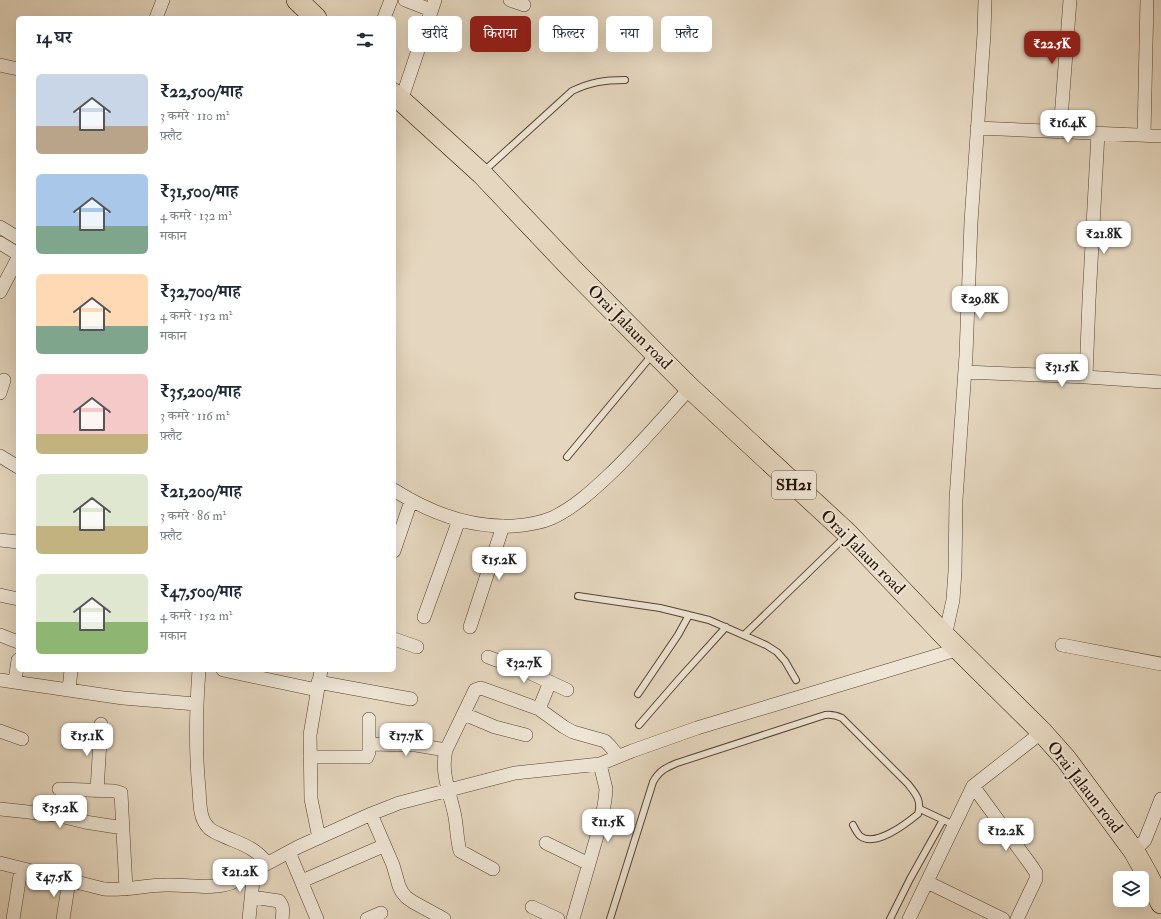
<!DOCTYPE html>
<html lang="hi">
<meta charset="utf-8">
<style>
:root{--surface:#fff;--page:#f6f6f7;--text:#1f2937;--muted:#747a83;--accent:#8f2418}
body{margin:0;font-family:"IM FELL Double Pica","Noto Serif Devanagari",serif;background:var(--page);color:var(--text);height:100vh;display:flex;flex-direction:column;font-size:15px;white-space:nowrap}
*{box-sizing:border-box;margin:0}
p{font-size:13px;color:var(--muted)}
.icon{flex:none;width:22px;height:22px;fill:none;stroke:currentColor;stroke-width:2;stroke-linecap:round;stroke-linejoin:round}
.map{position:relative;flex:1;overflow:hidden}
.side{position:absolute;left:16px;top:16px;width:380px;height:656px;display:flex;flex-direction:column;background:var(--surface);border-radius:6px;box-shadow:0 4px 16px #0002}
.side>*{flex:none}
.top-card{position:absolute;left:408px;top:16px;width:380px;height:36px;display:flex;gap:8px}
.tools{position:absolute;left:1113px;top:871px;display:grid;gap:8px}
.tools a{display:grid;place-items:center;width:36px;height:36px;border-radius:6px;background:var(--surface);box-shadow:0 4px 16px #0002;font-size:20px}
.price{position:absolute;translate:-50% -34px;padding:0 9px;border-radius:8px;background:#fff;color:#222;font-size:13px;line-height:26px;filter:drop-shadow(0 1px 2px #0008)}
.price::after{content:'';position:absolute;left:50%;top:24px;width:12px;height:9px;margin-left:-6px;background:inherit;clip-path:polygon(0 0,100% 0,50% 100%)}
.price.on{background:var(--accent);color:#fff}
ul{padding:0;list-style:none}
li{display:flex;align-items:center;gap:12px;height:100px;padding:0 20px}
li span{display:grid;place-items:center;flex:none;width:112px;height:80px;border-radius:6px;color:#555}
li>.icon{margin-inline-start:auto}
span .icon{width:48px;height:48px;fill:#fffc;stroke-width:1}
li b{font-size:17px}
h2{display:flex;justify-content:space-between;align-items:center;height:48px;padding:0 20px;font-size:17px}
.pill{padding:0 14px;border-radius:6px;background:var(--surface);box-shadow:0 4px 16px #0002;font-size:14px;line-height:36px}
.pill.on{background:var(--accent);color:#fff}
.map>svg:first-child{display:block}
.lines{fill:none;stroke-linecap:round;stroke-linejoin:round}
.lane-casing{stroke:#564230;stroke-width:8}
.street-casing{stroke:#564230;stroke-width:14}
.primary-casing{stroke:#261101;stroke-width:22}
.lane{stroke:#eee5d5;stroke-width:6}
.street{stroke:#eee5d5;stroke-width:13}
.primary{stroke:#e5d7bf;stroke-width:21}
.labels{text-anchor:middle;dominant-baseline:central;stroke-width:4;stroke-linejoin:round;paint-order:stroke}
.shield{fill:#eee5d5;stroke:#625141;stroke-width:1}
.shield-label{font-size:16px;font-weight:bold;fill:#261101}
.street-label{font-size:17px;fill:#261101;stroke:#eee5d5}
</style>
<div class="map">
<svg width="1161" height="919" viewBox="0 0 1161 919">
<rect width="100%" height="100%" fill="#e5d7bf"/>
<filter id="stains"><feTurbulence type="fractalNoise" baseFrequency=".005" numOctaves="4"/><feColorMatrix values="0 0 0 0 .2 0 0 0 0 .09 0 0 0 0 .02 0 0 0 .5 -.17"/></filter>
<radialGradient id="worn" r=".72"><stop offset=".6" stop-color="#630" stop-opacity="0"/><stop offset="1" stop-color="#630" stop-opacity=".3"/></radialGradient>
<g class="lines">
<defs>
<path id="lane" d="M484,171L572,91C591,82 604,80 625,80
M567,457L652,355
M578,596L660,608L709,620L766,645L777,652L785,661L796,680
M744,635L846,536
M638,694L678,635L689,615
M639,725L679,679L726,627
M920,809L954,825
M610,919L653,782C659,771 665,768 677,763L825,715C832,714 836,715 842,718L908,784C916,794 922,801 918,814C907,823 875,848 860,836C857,833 855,829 853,825
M890,919L910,879L943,820"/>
<path id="street" d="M405,0L431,10
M510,0L524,5
M156,18L163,0
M384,18L391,0
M0,65L18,69
M401,101L435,0
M977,128L1161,136
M1060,132L1070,0
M1144,135L1147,0
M0,227L18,238
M0,243L18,254
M0,292L18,258
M965,372L1086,377L1161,382
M1086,377L1089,300L1098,133
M0,393L4,380
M0,456L18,467
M394,490C430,513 471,528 514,526C527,525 540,523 552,518C573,508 591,492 608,476C637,449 663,418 690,388
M0,540L18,542
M394,551L411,501
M0,595L18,599
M424,617L459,520
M470,627L503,526
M0,635L18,642
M945,636L953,600L955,571L956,499L966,355L971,222L984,34L985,0
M394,639L417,647
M1062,645L1161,664
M488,657L526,671L567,690
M199,670C196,710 195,749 199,789C200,801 199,818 208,827C211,831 217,833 221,835C240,844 254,846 267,863
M223,670L317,690
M0,680L123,698L196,704
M15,681L18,660
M318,682L411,699
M69,690L71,670
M539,709L550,682
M464,714L495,727L526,735
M0,731L22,739
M369,744L416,745L446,750
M310,757H367L369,752V719
M973,786L1033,868L1036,873V879L1017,919
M59,789L114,791L121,793L126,889
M97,791L101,724
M0,809L56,815L85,822L123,828
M371,814L393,865L399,886L402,892L406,897L413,902L444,919
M319,838L311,799L310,735L321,670
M546,843L589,864
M1134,851L1145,840L1161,799
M289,852L317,919
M0,863L104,889C125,891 145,885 166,885C188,884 211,890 231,883L298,847L371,814L399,803L515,773L600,764L632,751L697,728L959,649
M493,869L460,851C457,840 457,829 455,817C451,795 440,773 446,750L475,690L481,688L539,709L564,727L573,732L605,741L610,746L618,756
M302,881L383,846
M927,882L1003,919
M252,897L279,901C284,907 283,912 282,919
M532,907L558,919
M13,919L21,869
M63,919L69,881
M249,919L254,870
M367,919L381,913
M573,919L601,822L605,800L606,789L600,764
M909,919L973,786L1042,732"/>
<path id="primary" d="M297,0L316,18
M394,94L482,174L573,270L654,352L690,388L848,534L945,636L1042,732L1066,759L1134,851L1148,876L1161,903"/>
</defs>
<use href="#lane" class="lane-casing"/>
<use href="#street" class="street-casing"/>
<use href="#primary" class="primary-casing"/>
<use href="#lane" class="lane"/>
<use href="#street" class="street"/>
<use href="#primary" class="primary"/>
</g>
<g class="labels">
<rect class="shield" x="772" y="471" width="44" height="28" rx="3"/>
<g class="shield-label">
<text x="794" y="485">SH21</text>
</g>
<g class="street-label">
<text transform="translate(630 327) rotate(45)">Orai Jalaun road</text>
<text transform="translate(863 552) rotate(45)">Orai Jalaun road</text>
<text transform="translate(1085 787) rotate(52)">Orai Jalaun road</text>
</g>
</g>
<rect width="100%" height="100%" filter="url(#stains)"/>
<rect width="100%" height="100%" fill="url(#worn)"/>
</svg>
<div class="tools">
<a><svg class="icon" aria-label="layers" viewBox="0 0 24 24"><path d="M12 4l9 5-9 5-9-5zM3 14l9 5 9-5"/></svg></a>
</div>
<b class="price on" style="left:1052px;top:65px">₹22.5K</b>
<b class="price" style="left:1068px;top:144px">₹16.4K</b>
<b class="price" style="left:1104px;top:255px">₹21.8K</b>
<b class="price" style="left:980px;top:320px">₹29.8K</b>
<b class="price" style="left:1062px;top:388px">₹31.5K</b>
<b class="price" style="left:499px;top:581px">₹15.2K</b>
<b class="price" style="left:524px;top:684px">₹32.7K</b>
<b class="price" style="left:87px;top:757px">₹15.1K</b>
<b class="price" style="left:406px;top:757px">₹17.7K</b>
<b class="price" style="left:60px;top:829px">₹35.2K</b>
<b class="price" style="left:608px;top:843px">₹11.5K</b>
<b class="price" style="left:1006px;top:852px">₹12.2K</b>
<b class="price" style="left:240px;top:893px">₹21.2K</b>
<b class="price" style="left:54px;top:898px">₹47.5K</b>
<div class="top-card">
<a class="pill">खरीदें</a>
<a class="pill on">किराया</a>
<a class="pill">फ़िल्टर</a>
<a class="pill">नया</a>
<a class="pill">फ़्लैट</a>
</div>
<section class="side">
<h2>14 घर<svg class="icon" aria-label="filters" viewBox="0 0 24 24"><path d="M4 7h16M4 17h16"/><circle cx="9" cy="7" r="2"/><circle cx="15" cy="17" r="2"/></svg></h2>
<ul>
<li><span style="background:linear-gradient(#c9d6e8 65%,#b9a48a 0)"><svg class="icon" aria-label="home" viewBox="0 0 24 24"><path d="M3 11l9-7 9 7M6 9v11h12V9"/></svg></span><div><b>₹22,500/माह</b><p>3 कमरे · 110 m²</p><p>फ़्लैट</p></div></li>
<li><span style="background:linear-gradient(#a9c7e8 65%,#7fa58c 0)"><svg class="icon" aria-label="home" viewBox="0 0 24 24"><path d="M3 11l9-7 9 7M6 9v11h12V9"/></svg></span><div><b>₹31,500/माह</b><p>4 कमरे · 132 m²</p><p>मकान</p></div></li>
<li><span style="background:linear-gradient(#ffd9b3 65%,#7fa58c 0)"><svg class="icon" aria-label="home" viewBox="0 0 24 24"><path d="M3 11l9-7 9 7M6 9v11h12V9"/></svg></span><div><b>₹32,700/माह</b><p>4 कमरे · 152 m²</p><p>मकान</p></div></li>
<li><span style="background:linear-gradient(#f6c9c9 75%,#c2b280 0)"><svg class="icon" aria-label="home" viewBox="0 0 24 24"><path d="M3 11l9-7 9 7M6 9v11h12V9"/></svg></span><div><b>₹35,200/माह</b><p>3 कमरे · 116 m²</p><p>फ़्लैट</p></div></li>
<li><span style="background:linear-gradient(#dfe7d0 65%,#c2b280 0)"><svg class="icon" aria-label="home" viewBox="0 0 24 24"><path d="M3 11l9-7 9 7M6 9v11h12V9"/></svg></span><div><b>₹21,200/माह</b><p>3 कमरे · 86 m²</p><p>फ़्लैट</p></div></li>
<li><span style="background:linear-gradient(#dfe7d0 60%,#8fb573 0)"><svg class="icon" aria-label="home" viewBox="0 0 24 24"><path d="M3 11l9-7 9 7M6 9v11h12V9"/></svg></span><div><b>₹47,500/माह</b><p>4 कमरे · 152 m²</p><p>मकान</p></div></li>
</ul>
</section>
</div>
